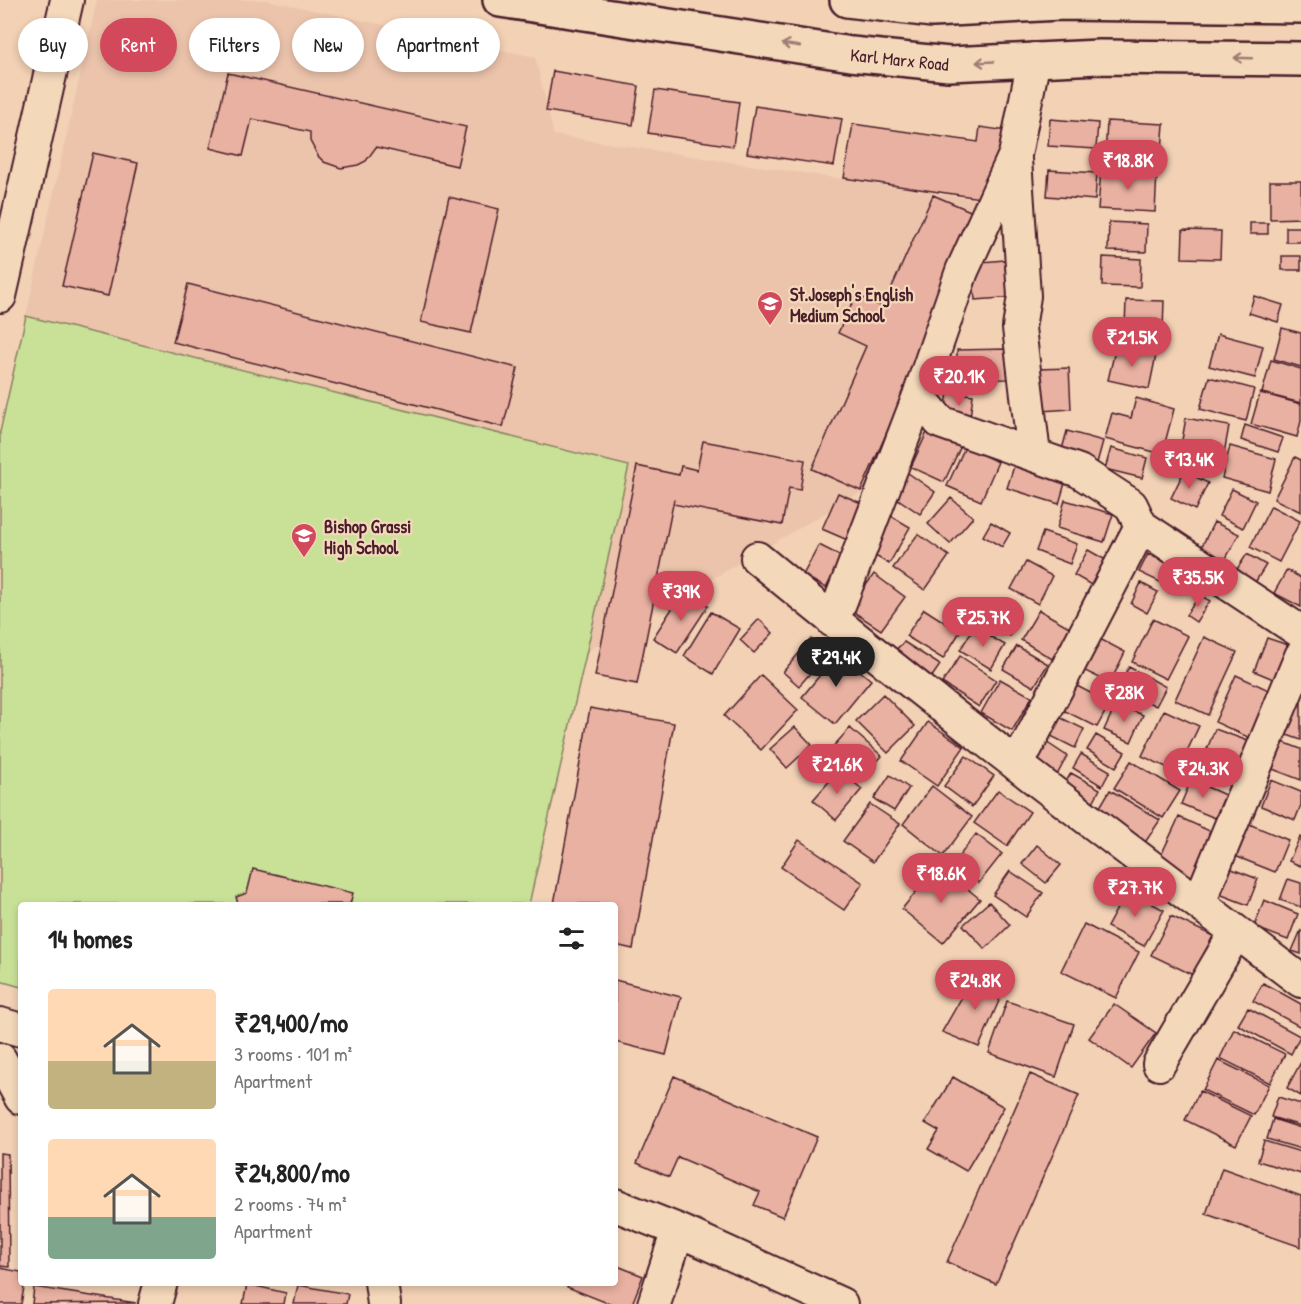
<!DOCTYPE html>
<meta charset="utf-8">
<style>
:root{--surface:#fff;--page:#f2f2f2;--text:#222;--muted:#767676;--accent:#d1495b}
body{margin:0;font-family:"Patrick Hand",sans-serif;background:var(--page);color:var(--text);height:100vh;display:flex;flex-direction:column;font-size:22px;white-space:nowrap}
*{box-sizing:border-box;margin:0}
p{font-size:20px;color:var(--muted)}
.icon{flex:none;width:33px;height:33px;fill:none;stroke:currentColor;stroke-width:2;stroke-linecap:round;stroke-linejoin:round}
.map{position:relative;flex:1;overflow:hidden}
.details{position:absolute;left:18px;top:902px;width:600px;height:384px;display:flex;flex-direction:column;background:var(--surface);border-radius:6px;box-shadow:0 3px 9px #0003}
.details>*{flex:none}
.banner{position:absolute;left:18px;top:18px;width:600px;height:54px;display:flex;gap:12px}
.price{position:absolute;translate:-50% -51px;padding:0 14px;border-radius:21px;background:var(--accent);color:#fff;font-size:20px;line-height:39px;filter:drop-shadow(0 2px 3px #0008)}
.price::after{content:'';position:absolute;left:50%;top:36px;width:18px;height:14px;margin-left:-9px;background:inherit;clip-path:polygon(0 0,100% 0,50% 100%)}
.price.active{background:#222;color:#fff}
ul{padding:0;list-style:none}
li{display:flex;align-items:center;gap:18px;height:150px;padding:0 30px}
li span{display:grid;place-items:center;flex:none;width:168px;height:120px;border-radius:6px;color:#555}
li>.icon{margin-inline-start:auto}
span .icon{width:72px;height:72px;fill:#fffc;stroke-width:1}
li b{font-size:26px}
h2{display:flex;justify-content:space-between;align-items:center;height:72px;padding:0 30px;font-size:26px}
.chip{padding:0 21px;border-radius:27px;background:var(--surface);box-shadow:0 3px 9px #0003;font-size:21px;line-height:54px}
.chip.active{background:var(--accent);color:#fff}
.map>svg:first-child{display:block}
.built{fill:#ecc4ac}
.green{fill:#c8e197;stroke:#898061;stroke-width:1.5}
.building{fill:#e9b1a1;stroke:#4a1f2b;stroke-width:1.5}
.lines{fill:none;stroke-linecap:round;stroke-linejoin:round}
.minor-casing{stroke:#4a1f2b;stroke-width:36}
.major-casing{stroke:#4a1f2b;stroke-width:38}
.minor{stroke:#f3d8ba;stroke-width:32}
.major{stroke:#f3d8ba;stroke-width:33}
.oneway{stroke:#9e7c72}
.labels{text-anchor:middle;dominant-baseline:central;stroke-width:4.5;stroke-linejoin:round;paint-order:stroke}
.street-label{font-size:18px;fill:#4a1f2b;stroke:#f3d8ba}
.poi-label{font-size:18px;font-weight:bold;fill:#4a1f2b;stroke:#f3d8ba;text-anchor:start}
</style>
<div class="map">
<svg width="1301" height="1304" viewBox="0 0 1301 1304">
<rect width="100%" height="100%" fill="#f2d1b5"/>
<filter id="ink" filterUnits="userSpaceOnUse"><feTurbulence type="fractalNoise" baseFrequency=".0167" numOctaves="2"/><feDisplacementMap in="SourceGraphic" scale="12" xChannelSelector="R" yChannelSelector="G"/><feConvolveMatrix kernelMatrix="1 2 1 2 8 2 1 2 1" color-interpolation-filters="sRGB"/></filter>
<g filter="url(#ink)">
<path class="built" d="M97,0H266L535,57L554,135L992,202L868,488L586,652L529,904H21V987L0,981V432Z"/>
<path class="green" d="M26,316L629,466L529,904H21V987L0,981V432Z"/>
<path class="building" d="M553,71L639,86L633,125L546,111Z
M228,73L466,127L457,166L376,147L366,161L358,165L341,168L324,162L318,156L310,141V132L252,119L243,156L210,148Z
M655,90L739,102L733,146L648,133Z
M755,106L842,119L834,166L747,153Z
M1050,119L1098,123L1096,149L1048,146Z
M1107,121L1164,124L1161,164L1105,160Z
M853,124L978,142L980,127L1008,131L987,199L844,178Z
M93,153L138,163L108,296L62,286Z
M1101,169L1157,172L1155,212L1098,209Z
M1049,170L1097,173L1095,200L1047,196Z
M1270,181H1301V218L1270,219Z
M933,195L982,216L861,491L812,469L866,346L838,333L856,295L883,307Z
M449,197L499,209L471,333L421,322Z
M1109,222L1147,224L1146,252L1108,251Z
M1250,223H1268V234H1250Z
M1286,227H1301V242H1286Z
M1183,230L1221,231L1220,259L1182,258Z
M1282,256H1301V270H1282Z
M1103,257L1141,259L1140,287L1102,286Z
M1015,259L1017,297L975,300L972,263Z
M188,284L518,368L503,427L173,342Z
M1254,296L1283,305L1278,322L1249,313Z
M1126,300L1164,301L1163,330L1125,328Z
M1282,328L1301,333V367L1274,359Z
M1218,334L1263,346L1255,378L1209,366Z
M1116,346L1156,355L1149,389L1108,380Z
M1008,349V379L957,380V350Z
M1271,360L1301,369V403L1262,393Z
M1069,368L1071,409L1041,411L1039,369Z
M1209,377L1254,389L1246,421L1200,409Z
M948,392L973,395L969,425L945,414Z
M1260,393L1301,404V421L1297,437L1251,424Z
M1136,398L1174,409L1162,454L1105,439L1112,413L1131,418Z
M1186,418L1229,426L1221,470L1178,462Z
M1245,425L1283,438L1278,452L1241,440Z
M929,428L962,444L944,482L911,467Z
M1067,431L1103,441L1097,463L1061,453Z
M703,441L805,460L800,490L789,488L782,525L673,504L674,499L637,684L595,676L637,466L679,475L681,466L697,470Z
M1230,446L1276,459L1268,491L1222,478Z
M965,447L998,462L981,501L947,486Z
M1111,448L1147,458L1142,478L1105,469Z
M1295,457L1301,460V512L1274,499Z
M1016,460L1067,476L1059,504L1007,488Z
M901,468L935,492L920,514L885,490Z
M1184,471L1208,483L1195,510L1171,498Z
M1232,489L1256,501L1243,528L1219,516Z
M838,493L868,506L852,542L822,529Z
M951,498L973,517L950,544L928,524Z
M1065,500L1113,514L1104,542L1057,528Z
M1271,506L1300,521L1279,562L1250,547Z
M886,513L910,527L889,564L865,550Z
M991,522L1010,533L1002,547L983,536Z
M1214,522L1239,534L1225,560L1201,548Z
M1043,532L1077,544L1070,564L1036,551Z
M918,534L949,556L925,590L893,568Z
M819,545L843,557L826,588L803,575Z
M1088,550L1113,564L1098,589L1074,575Z
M1148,554L1177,568L1168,586L1139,572Z
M1247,554L1266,565L1254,584L1235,572Z
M1026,562L1052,576L1038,604L1011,589Z
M1287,570L1301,578V607L1274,593Z
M874,574L905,597L881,630L849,609Z
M1141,583L1158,592L1147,613L1131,604Z
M684,590L708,606L677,653L653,638Z
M1200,595L1210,601L1196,622L1186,615Z
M924,609L960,632L943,659L906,636Z
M1039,610L1071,628L1052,659L1021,640Z
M994,611L1017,623L1010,636L987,624Z
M711,612L740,629L713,674L684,656Z
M759,619L773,633L754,653L740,640Z
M1153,619L1188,636L1166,679L1132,662Z
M974,627L1005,645L991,669L960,650Z
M1204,637L1237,652L1208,715L1175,700Z
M1098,638L1125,652L1110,683L1083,670Z
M1267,638L1291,646L1278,681L1254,671Z
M811,639L828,653L799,686L783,672Z
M904,642L940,665L929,681L889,656Z
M1017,646L1048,664L1034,687L1003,669Z
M838,653L871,680L835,724L802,697Z
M960,656L996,680L979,707L942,683Z
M1129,667L1166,687L1156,706L1118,687Z
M761,675L798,710L761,750L724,716Z
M1236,675L1271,691L1250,738L1215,722Z
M1000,679L1032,697L1012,731L981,713Z
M1075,685L1110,703L1097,727L1061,709Z
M883,694L915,726L888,753L856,721Z
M1301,694V740L1287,735Z
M1116,704L1143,715L1131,742L1104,730Z
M590,708L674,723L633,949L615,945V904H554Z
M1164,710L1199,726L1177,772L1142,756Z
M1053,714L1084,729L1075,748L1043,732Z
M928,722L964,747L937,786L901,761Z
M795,727L812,745L787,768L770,749Z
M850,728L882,756L862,778L830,750Z
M1215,729L1248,741L1241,761L1207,749Z
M1096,735L1125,752L1116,767L1087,750Z
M1280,741L1301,749V780L1270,768Z
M1046,742L1067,756L1056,777L1034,763Z
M1203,753L1236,764L1229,785L1196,773Z
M1081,754L1110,771L1102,786L1073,768Z
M966,756L994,776L972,807L944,786Z
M1131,761L1180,791L1163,818L1114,788Z
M839,770L862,789L836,820L813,800Z
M1071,773L1100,789L1092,804L1063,787Z
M890,775L909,788L894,811L874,799Z
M1191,780L1225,795L1215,818L1181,804Z
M1271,780L1301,792V805L1295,820L1261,806Z
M932,786L972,817L943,856L903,824Z
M998,790L1030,812L1007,846L974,823Z
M1110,790L1160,820L1142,847L1094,817Z
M870,804L900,824L873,862L843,841Z
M1179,817L1214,833L1192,880L1157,864Z
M1249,824L1288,840L1275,872L1235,856Z
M976,834L1002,854L979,883L953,864Z
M1300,837L1301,838V866L1289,861Z
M799,840L863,883L844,910L781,867Z
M1037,845L1061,865L1046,883L1022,864Z
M938,865L980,899L943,943L902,909Z
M1224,866L1258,879L1248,905L1214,892Z
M253,869L353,893L350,904H238L236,897L247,893Z
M1010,871L1043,893L1026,917L993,895Z
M1288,879L1301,883V907L1280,900Z
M1127,890L1164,910L1144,946L1107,927Z
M1264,900L1298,914L1288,940L1254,927Z
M989,902L1010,925L985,949L963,925Z
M1171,916L1213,936L1193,975L1151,955Z
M1084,924L1139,952L1116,998L1061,971Z
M1301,930V954L1292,951Z
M975,974L1005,987L979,1047L942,1032Z
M615,980L681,997L666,1055L615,1042Z
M1263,983L1301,1004V1027L1253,1001Z
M1007,1001L1074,1024L1056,1077L989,1053Z
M1114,1004L1156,1033L1131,1068L1089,1038Z
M1248,1008L1300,1036L1291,1054L1238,1025Z
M1234,1029L1285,1054L1270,1083L1220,1058Z
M1218,1060L1269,1085L1254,1115L1203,1090Z
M1301,1062V1096L1287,1088Z
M1030,1074L1079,1095L996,1284L947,1262Z
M674,1076L817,1137L783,1217L754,1205L760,1192L678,1157L669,1177L637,1163Z
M953,1077L1004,1107L966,1171L928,1149L939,1131L925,1123Z
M1200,1091L1251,1116L1236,1145L1185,1120Z
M1278,1097L1301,1104V1126L1271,1117Z
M1273,1119L1301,1128V1149L1267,1139Z
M1264,1141L1301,1152V1174L1258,1161Z
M0,1153L8,1154L9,1267L0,1266Z
M1222,1168L1301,1196V1247L1206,1214Z
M615,1265L643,1276L632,1304H610L567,1287L570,1282H615Z
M0,1268L21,1272V1282H25L21,1304H0Z
M383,1282H438V1284L383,1287Z
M247,1284L286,1293L284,1304H243Z
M298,1285L348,1294L346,1304H294Z
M34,1287L136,1303L32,1304Z"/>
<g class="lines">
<defs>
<path id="minor" d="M1015,159L1024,296L1019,328L1034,455
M0,296L67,0
M919,396L962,271L1015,155L1034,59
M757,558C934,704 1118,842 1301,981
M833,621L919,396L940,422L1079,471L1131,505L1141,526L1301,632
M1017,765L1141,526
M1199,903L1301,656
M0,1024L21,1030
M0,1059L21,1098
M1159,1064L1236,932
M615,1205L678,1230L841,1304
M381,1282L384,1304
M155,1304L161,1282
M654,1304L678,1230"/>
<g id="major">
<path id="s1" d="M500,0L851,54L949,64L1099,57L1301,59"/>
<path d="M847,0L932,10L1059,3L1301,6"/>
</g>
</defs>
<use href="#minor" class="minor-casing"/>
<use href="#major" class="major-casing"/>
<use href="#minor" class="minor"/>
<use href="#major" class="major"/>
</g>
<defs><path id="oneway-shaft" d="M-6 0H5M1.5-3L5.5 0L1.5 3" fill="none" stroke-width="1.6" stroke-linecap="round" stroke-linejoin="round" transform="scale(1.5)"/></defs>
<g class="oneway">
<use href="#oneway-shaft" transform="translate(791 45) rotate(-171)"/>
<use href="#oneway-shaft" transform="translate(1243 58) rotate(-178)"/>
<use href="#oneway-shaft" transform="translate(985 62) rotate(177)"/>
</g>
</g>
<defs>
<symbol id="school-pin" viewBox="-11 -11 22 30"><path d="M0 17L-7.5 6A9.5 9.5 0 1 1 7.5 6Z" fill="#d1495b" stroke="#f3d8ba"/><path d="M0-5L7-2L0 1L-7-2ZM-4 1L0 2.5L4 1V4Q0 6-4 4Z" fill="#fff"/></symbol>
</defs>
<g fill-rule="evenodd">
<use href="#school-pin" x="755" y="289" width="30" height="40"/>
<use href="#school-pin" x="289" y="521" width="30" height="40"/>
</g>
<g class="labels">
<g class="street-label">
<text stroke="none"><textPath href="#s1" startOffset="404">Karl Marx Road</textPath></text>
</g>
<g class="poi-label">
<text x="790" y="294">St.Joseph's English<tspan x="790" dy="21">Medium School</tspan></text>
<text x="324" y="526">Bishop Grassi<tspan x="324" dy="21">High School</tspan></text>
</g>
</g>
</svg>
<b class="price" style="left:1128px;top:191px">₹18.8K</b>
<b class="price" style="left:1132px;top:368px">₹21.5K</b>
<b class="price" style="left:959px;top:407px">₹20.1K</b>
<b class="price" style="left:1189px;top:490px">₹13.4K</b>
<b class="price" style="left:1198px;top:608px">₹35.5K</b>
<b class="price" style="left:681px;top:622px">₹39K</b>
<b class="price" style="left:983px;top:648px">₹25.7K</b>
<b class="price active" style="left:836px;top:688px">₹29.4K</b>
<b class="price" style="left:1124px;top:723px">₹28K</b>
<b class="price" style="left:837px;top:795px">₹21.6K</b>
<b class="price" style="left:1203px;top:799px">₹24.3K</b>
<b class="price" style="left:941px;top:904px">₹18.6K</b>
<b class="price" style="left:1135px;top:918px">₹27.7K</b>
<b class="price" style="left:975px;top:1011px">₹24.8K</b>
<div class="banner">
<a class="chip">Buy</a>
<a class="chip active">Rent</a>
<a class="chip">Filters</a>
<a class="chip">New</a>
<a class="chip">Apartment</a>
</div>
<section class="details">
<h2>14 homes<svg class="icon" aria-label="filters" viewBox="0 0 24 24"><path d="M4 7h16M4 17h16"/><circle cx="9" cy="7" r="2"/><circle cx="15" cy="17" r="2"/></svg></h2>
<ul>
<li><span style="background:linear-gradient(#ffd9b3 60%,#c2b280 0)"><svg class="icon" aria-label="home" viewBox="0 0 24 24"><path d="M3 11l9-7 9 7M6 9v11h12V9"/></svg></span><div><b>₹29,400/mo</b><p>3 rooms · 101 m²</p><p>Apartment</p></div></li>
<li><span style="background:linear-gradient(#ffd9b3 65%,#7fa58c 0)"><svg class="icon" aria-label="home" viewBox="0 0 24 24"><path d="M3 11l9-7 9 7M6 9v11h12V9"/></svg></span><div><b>₹24,800/mo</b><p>2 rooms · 74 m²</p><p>Apartment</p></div></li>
</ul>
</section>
</div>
